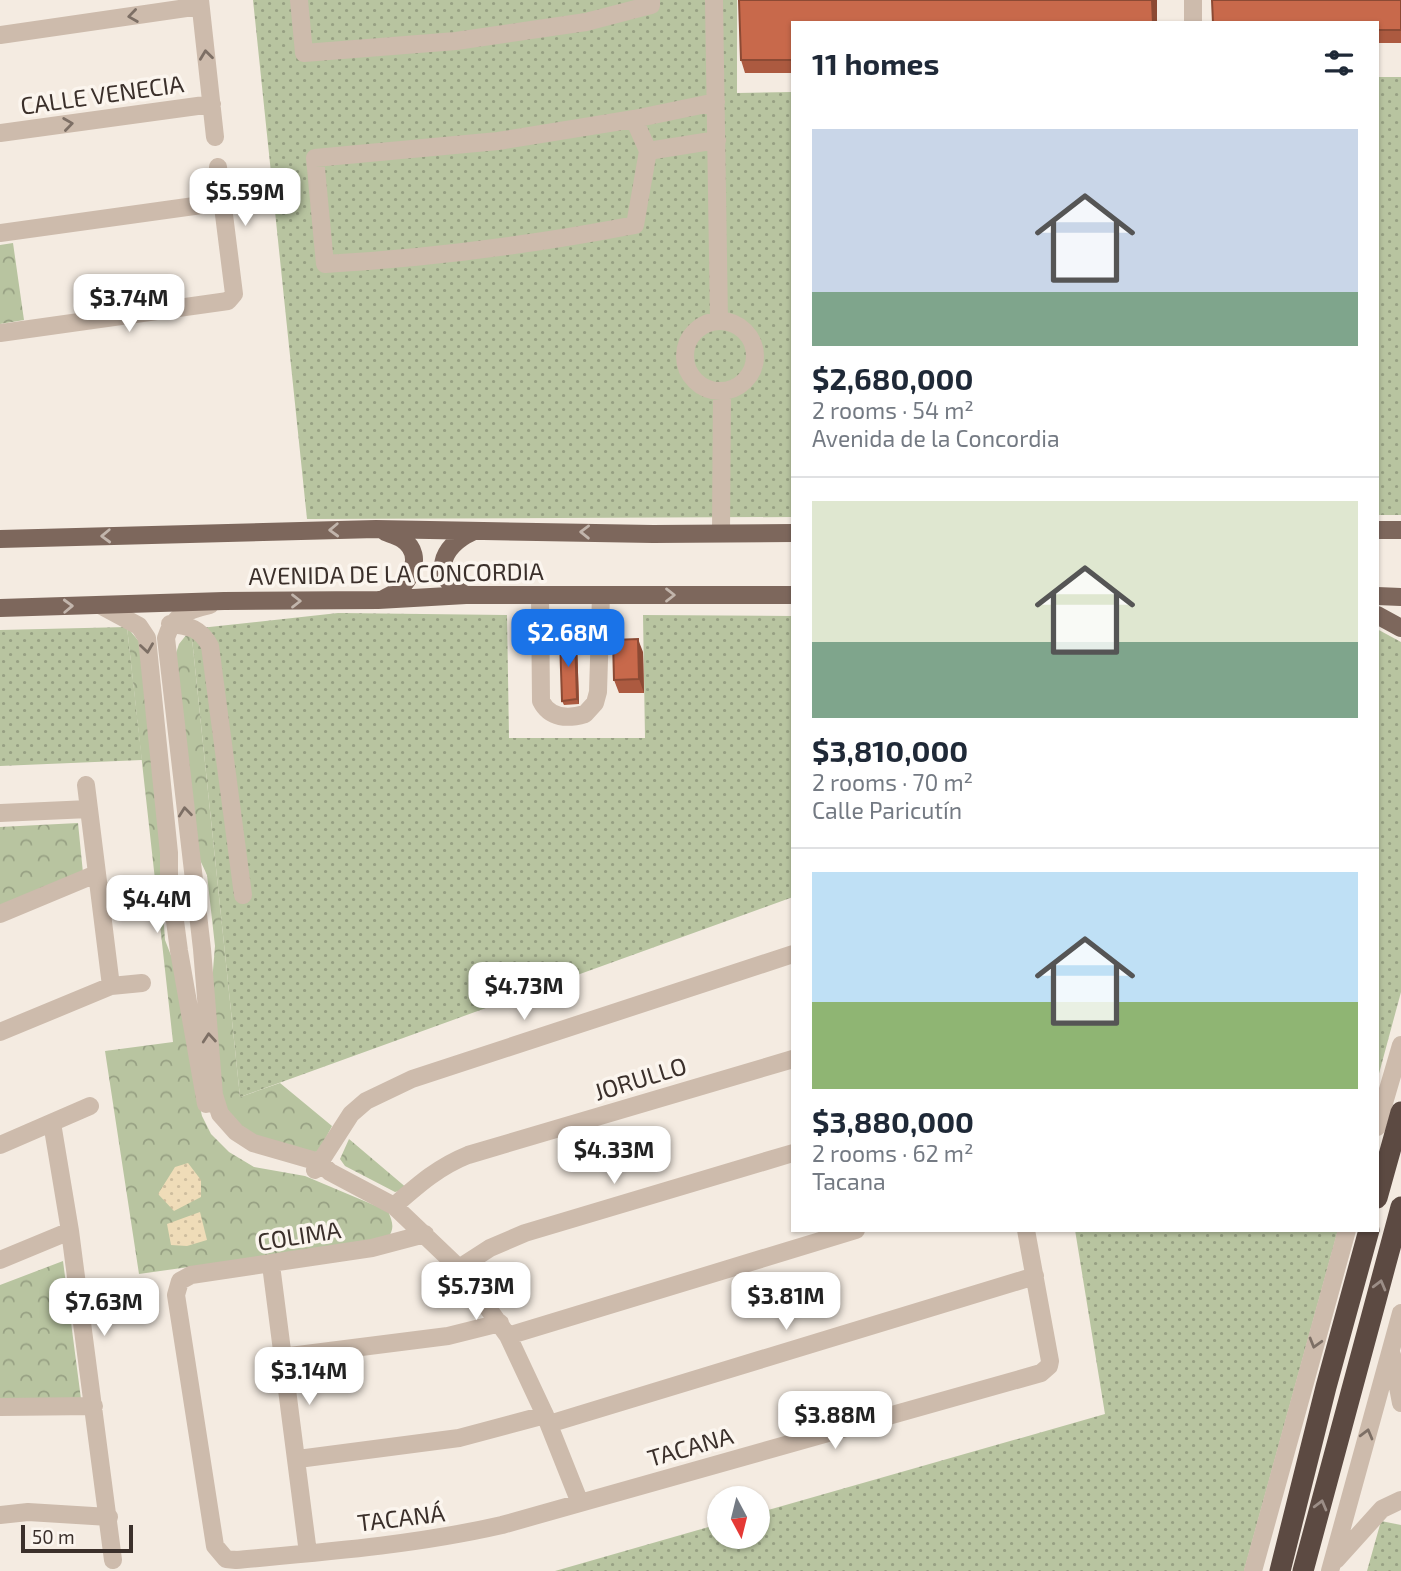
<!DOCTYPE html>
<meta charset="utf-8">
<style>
:root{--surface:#fff;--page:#f2f2f3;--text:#1f2937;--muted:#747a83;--line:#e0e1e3;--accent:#1a73e8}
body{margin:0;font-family:"Exo 2",sans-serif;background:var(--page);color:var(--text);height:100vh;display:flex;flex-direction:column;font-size:26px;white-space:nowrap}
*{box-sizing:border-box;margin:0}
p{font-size:23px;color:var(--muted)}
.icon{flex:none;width:38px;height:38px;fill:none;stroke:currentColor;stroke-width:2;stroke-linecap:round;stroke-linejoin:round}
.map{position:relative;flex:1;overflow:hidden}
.drawer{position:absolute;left:791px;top:21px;width:588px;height:1211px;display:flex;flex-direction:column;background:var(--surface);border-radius:0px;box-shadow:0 2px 5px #0004}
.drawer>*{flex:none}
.needle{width:46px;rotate:173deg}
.controls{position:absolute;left:707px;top:1486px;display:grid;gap:14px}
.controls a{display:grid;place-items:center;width:63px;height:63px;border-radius:50%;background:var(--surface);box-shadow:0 2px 5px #0004;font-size:35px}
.scale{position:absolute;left:21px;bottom:18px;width:112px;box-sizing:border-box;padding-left:7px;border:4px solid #3b302b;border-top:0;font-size:19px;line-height:24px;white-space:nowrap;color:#3b302b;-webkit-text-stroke:5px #fbf5ee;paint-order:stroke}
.price{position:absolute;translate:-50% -60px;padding:0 16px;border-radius:14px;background:#fff;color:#222;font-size:23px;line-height:46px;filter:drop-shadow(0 2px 4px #0008)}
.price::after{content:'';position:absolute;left:50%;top:42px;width:21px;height:16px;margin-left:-10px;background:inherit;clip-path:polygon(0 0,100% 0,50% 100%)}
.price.current{background:var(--accent);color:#fff}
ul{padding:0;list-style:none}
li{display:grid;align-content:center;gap:14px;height:371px;padding:0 21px}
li+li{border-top:2px solid var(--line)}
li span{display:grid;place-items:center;height:217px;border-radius:0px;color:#555}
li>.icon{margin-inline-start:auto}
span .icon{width:126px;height:126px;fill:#fffc;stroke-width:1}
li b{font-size:30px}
h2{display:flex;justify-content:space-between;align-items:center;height:84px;padding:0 21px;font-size:30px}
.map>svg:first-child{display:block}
.grass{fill:url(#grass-dots)}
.forest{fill:url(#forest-crowns)}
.sand{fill:url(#sand-dots)}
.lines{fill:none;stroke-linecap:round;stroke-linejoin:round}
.minor{stroke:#cdbbac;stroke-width:18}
.major{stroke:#7d675c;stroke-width:18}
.highway{stroke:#5c4a42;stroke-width:21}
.wall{fill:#ac5a40}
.shaded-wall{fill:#8c4a34}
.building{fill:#c8694b;stroke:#8c4a34;stroke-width:2}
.oneway{stroke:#7d6f65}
.oneway2{stroke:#c2b5ac}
.oneway3{stroke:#9c8e87}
.labels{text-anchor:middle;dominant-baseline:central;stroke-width:7;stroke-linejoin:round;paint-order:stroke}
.street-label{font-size:24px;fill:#3b302b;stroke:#fbf5ee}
</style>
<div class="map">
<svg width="1401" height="1571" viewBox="0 0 1401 1571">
<defs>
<pattern id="grass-dots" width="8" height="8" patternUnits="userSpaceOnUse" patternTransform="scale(1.75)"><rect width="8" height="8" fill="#b8c4a0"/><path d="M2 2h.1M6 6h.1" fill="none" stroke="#97a083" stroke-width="1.8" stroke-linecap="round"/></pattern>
<pattern id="forest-crowns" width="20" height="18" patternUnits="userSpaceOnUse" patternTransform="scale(1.75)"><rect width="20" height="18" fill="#b8c4a0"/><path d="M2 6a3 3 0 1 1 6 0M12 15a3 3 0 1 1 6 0" fill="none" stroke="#97a083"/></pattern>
<pattern id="sand-dots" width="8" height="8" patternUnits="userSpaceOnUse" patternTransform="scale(1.75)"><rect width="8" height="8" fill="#efdcb8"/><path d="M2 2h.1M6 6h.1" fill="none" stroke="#cebd9e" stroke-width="1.8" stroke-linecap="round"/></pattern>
</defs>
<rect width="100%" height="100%" fill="#f4ebe1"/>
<path class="grass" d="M253,0H737V93L793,92V517L307,519Z
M1377,77H1401V515H1377Z
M338,613L507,615L509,738H645L643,615L793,616V897L240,1097L191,629Z
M127,627L142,760L0,766V630Z
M1377,629L1401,642V992L1377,1081Z
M1075,1230H1338L1244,1571H555L719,1524V1536H758V1513L1105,1414Z
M1381,1521L1401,1525V1571H1367Z"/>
<path class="forest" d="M13,243L24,320L0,324V245Z
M127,627L146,650L166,862L161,886L165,940L184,989L196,1090L202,1116L211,1134L229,1152L254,1167L305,1176L388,1211C393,1223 395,1229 387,1239L139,1274L105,1051L173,1042Z
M191,629L240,1097L280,1083L332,1126L319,1151L311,1153C272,1143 236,1140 221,1098L211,994L215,946L207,875L194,847L173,662L179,644Z
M78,823L83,873L0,906V827Z
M349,1139L408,1189L395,1192L345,1166L340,1159Z
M63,1261L81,1399L0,1401V1285Z"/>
<path class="sand" d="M188,1163L201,1180V1197L174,1211L158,1194L175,1167Z
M200,1212L207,1240L187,1246L171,1245L167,1224Z"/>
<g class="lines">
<path class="minor" d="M200,0L215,137
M299,0L304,53L456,41L586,22L651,5V0
M714,0L719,321
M1193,22V0
M0,35L200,6
M716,102L634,119L648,151L717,140
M634,119L498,141L315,158L325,264C430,258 531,245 635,225L648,151
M0,133L212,104
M0,233L223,202
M685 356a35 35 0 1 1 70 0a35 35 0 1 1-70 0Z
M0,333L228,301L234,294L218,167
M721,533L722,392
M540,595L541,701C550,719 568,719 585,714L595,703L598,692L601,595
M100,605L139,626L147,638L169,853V876L179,951L206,1104
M210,605C188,610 173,615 166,638L202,949L214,1095L220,1114L236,1132L253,1143L319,1162L330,1172L394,1206L459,1268L508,1336L545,1415L580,1503
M170,624C190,626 200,628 210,646L243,895
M86,785L111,986
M0,813L89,809
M0,914L96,874
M0,1032L111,986L142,983
M52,1123L70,1231L113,1560
M1377,1127L1401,1045
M0,1145L90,1106
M315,1170L351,1114L366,1101L412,1079L793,954
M394,1206C418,1185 438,1167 468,1155L793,1059
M425,1234L372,1248L191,1275L180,1281L176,1295L215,1546L226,1559L236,1560C324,1552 415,1545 502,1525L1041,1373L1049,1366L1050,1361L1026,1230
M0,1260L70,1231
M271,1265L308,1553
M459,1268L490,1248L525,1233L793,1153
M508,1336L856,1230
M1392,1355L1401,1403
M282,1357L448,1336L500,1323
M0,1407L94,1406
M549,1424L1035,1276
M298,1459L459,1438L545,1415
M0,1515L28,1512L109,1517
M1336,1560L1382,1509L1401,1500
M1253,1571L1347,1230
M1330,1571L1401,1313"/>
<path class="major" d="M1377,530H1401
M0,539L376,529L653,534L793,533
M466,595C429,577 441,546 472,532
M1377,596L1401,597
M385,598C407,590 428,556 402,539C397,536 390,534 385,532
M0,608L224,601L378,600L466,595H793
M1377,615L1401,628"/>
<path class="highway" d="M1377,1198L1401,1112
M1280,1571L1326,1387L1369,1230
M1303,1571L1401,1207"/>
</g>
<path class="wall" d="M739,0H1157V23H793V73H745L741,60Z
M1401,0V43H1377V23Z
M577,641L579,704L564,705L562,701Z
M643,652L644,693H619L614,680Z"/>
<path class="shaded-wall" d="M1152,0H1157V23H1153Z
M575,637L577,641L579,704L577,699Z
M638,639L643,652L644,693L639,679Z"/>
<path class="building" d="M739,0H1152L1153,23H793V60H741Z
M1212,0H1401V30H1377V23H1213Z
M575,637L577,699L562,701L560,638Z
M638,639L639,679L614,680L613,640Z"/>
<defs><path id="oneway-chevron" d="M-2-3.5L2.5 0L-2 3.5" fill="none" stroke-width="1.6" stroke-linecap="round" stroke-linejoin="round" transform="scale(1.75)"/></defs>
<g class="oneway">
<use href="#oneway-chevron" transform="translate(133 16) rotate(172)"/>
<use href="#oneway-chevron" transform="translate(206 55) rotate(-97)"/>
<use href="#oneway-chevron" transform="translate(68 124) rotate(-8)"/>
<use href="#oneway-chevron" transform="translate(147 648) rotate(82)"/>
<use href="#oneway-chevron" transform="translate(185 812) rotate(-96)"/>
<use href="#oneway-chevron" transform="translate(209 1038) rotate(-95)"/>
<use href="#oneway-chevron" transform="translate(1315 1343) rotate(106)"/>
<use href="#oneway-chevron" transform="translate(1367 1434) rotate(-75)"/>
</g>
<g class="oneway2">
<use href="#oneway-chevron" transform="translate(334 530) rotate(178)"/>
<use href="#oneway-chevron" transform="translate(585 532) rotate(-179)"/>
<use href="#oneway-chevron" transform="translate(106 536) rotate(178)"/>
<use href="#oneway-chevron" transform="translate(670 595)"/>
<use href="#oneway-chevron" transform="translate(296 601)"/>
<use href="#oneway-chevron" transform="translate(68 606) rotate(-2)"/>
</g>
<g class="oneway3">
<use href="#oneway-chevron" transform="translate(1380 1285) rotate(-75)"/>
<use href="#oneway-chevron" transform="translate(1321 1505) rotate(-75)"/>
</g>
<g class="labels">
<g class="street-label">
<text transform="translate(102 94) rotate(-8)">CALLE VENECIA</text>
<text transform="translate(396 573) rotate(-1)">AVENIDA DE LA CONCORDIA</text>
<text transform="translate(640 1078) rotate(-17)">JORULLO</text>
<text transform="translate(299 1235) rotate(-9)">COLIMA</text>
<text transform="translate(690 1446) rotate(-16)">TACANA</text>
<text transform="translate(401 1517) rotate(-7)">TACANÁ</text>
</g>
</g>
</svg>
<div class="controls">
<a><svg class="needle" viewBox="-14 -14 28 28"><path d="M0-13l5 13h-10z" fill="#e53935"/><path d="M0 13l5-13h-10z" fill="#747a83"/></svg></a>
</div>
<div class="scale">50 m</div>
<b class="price" style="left:245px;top:228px">$5.59M</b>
<b class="price" style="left:129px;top:334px">$3.74M</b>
<b class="price current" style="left:568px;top:669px">$2.68M</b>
<b class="price" style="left:157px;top:935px">$4.4M</b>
<b class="price" style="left:524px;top:1022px">$4.73M</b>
<b class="price" style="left:614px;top:1186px">$4.33M</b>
<b class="price" style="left:476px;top:1322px">$5.73M</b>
<b class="price" style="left:786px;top:1332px">$3.81M</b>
<b class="price" style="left:104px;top:1338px">$7.63M</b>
<b class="price" style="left:309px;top:1407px">$3.14M</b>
<b class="price" style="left:835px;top:1451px">$3.88M</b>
<section class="drawer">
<h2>11 homes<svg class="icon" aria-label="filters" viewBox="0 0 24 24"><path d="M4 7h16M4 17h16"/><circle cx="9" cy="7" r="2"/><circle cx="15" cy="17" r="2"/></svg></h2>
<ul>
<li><span style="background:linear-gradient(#c9d6e8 75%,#7fa58c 0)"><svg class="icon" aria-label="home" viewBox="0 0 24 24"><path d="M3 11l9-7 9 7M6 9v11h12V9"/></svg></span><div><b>$2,680,000</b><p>2 rooms · 54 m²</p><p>Avenida de la Concordia</p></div></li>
<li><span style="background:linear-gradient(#dfe7d0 65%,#7fa58c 0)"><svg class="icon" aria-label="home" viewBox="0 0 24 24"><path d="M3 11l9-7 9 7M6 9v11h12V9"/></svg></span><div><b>$3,810,000</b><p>2 rooms · 70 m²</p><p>Calle Paricutín</p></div></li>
<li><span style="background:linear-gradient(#bfe0f5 60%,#8fb573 0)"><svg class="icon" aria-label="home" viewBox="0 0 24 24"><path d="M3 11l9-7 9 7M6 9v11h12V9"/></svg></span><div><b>$3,880,000</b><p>2 rooms · 62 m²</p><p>Tacana</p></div></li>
</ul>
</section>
</div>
